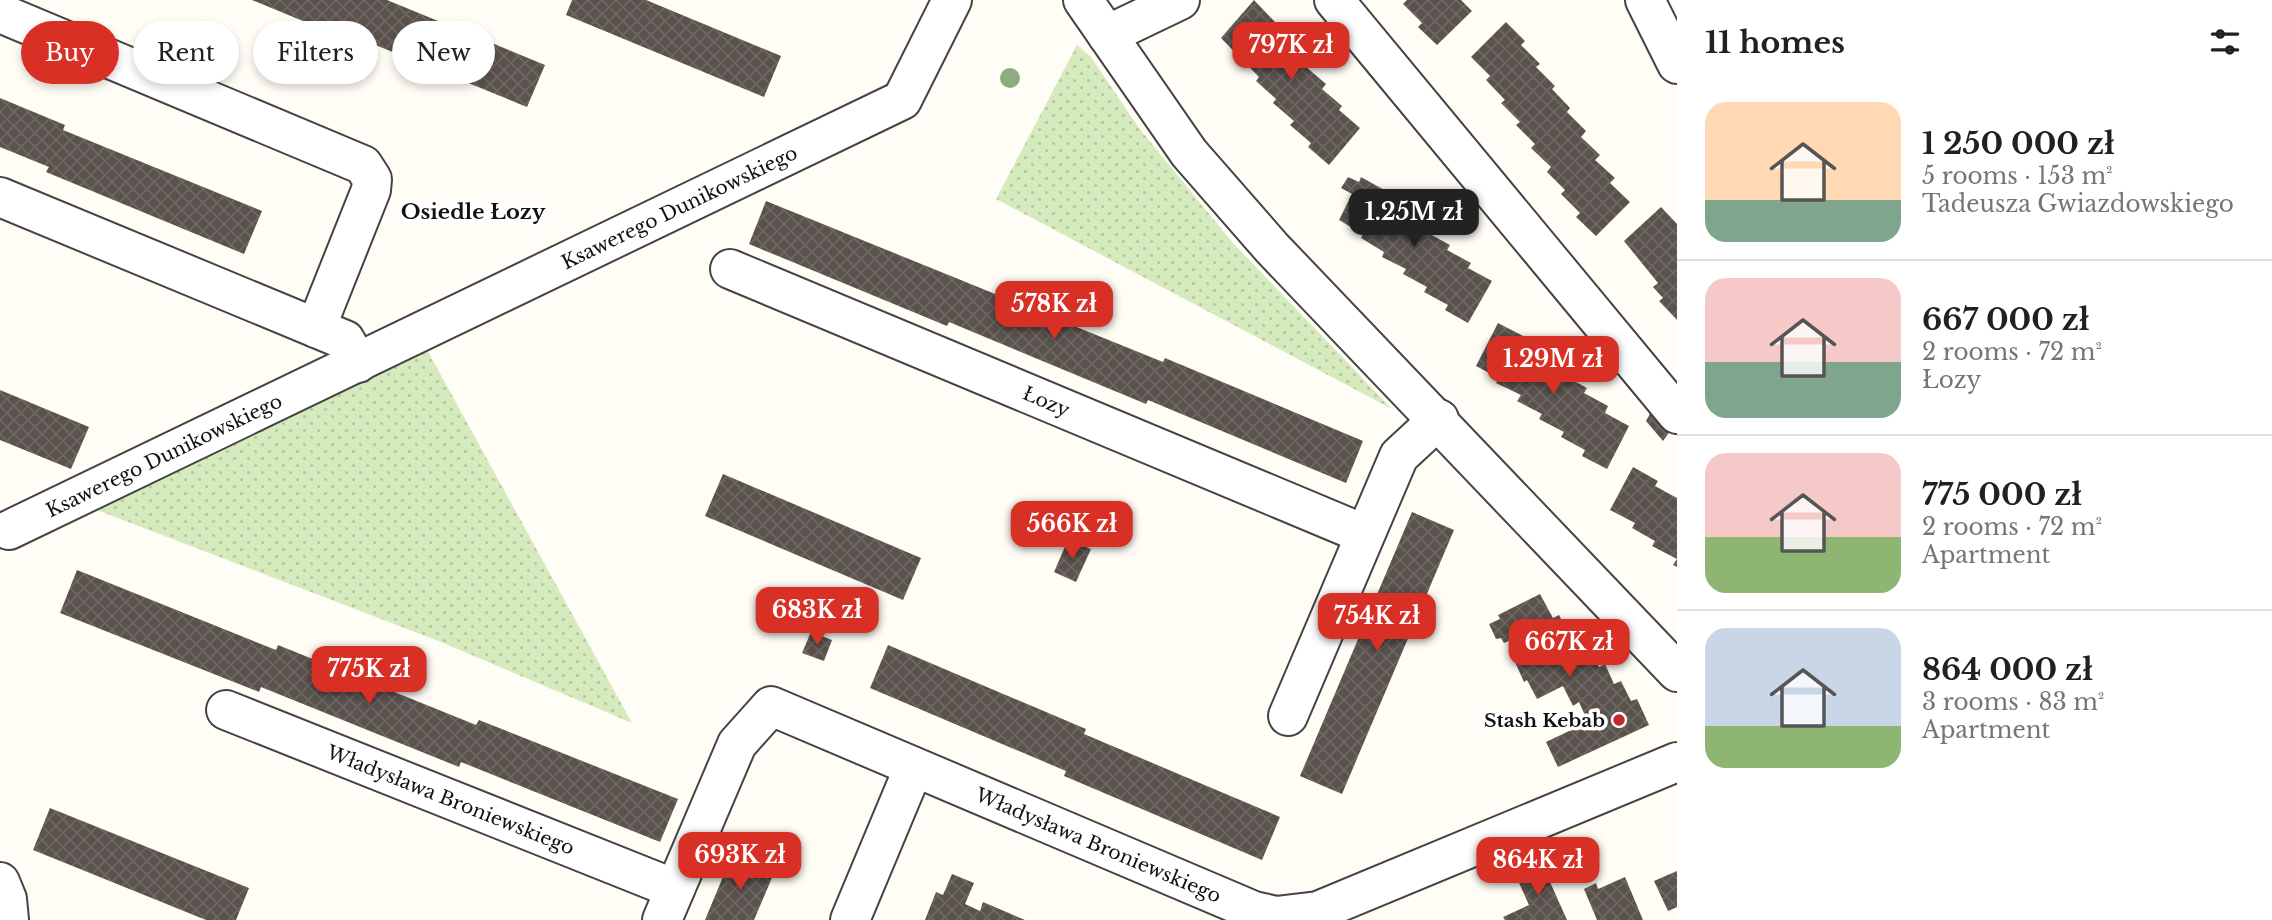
<!DOCTYPE html>
<meta charset="utf-8">
<style>
:root{--surface:#fff;--page:#f2f2f2;--text:#202124;--muted:#757577;--line:#e0e0e0;--accent:#d93025}
body{margin:0;font-family:"Libre Baskerville",serif;background:var(--page);color:var(--text);height:100vh;display:flex;flex-direction:column;font-size:26px;white-space:nowrap}
*{box-sizing:border-box;margin:0}
p{font-size:23px;color:var(--muted)}
.icon{flex:none;width:38px;height:38px;fill:none;stroke:currentColor;stroke-width:2;stroke-linecap:round;stroke-linejoin:round}
.map{position:relative;flex:1;overflow:hidden}
.side{display:flex;flex-direction:column;background:var(--surface);width:595px}
.side>*{flex:none}
.top-card{position:absolute;left:21px;top:21px;width:665px;height:63px;display:flex;gap:14px}
.price{position:absolute;translate:-50% -60px;padding:0 16px;border-radius:14px;background:var(--accent);color:#fff;font-size:23px;line-height:46px;filter:drop-shadow(0 2px 4px #0008)}
.price::after{content:'';position:absolute;left:50%;top:42px;width:21px;height:16px;margin-left:-10px;background:inherit;clip-path:polygon(0 0,100% 0,50% 100%)}
.price.on{background:#222;color:#fff}
ul{padding:0;list-style:none}
li{display:flex;align-items:center;gap:21px;height:175px;padding:0 28px}
li+li{border-top:2px solid var(--line)}
li span{display:grid;place-items:center;flex:none;width:196px;height:140px;border-radius:21px;color:#555}
li>.icon{margin-inline-start:auto}
span .icon{width:84px;height:84px;fill:#fffc;stroke-width:1}
li b{font-size:30px}
h2{display:flex;justify-content:space-between;align-items:center;height:84px;padding:0 28px;font-size:30px}
.pill{padding:0 24px;border-radius:32px;background:var(--surface);box-shadow:0 4px 10px #0003;font-size:24px;line-height:63px}
.pill.on{background:var(--accent);color:#fff}
main{display:flex;flex:1;min-height:0}
.map>svg:first-child{display:block}
.grass{fill:url(#grass-dots)}
.building{fill:url(#building-cross-hatch)}
.lines{fill:none;stroke-linecap:round;stroke-linejoin:round}
.minor-casing{stroke:#444;stroke-width:42}
.minor{stroke:#fff;stroke-width:38}
.tree{fill:#8dad7f}
.poi-dot{fill:#c4262e;stroke:#fff;stroke-width:2.5}
.labels{text-anchor:middle;dominant-baseline:central;stroke-width:7;stroke-linejoin:round;paint-order:stroke}
.street-label{font-size:19px;fill:#111;stroke:#fff}
.poi-label{font-size:19px;font-weight:bold;fill:#111;stroke:#fff;text-anchor:end}
.neighbourhood-label{font-size:21px;font-weight:bold;fill:#111;stroke:#fff}
</style>
<main>
<div class="map">
<svg width="1677" height="920" viewBox="0 0 1677 920">
<defs>
<pattern id="grass-dots" width="8" height="8" patternUnits="userSpaceOnUse" patternTransform="scale(1.75)"><rect width="8" height="8" fill="#d5ebbd"/><path d="M2 2h.1M6 6h.1" fill="none" stroke="#b6c8a1" stroke-width="1.8" stroke-linecap="round"/></pattern>
<pattern id="building-cross-hatch" width="8" height="8" patternUnits="userSpaceOnUse" patternTransform="scale(1.75)"><rect width="8" height="8" fill="#5a524d"/><path d="M0 0l8 8M0 8l8-8" fill="none" stroke="#6d6662"/></pattern>
</defs>
<rect width="100%" height="100%" fill="#fffdf5"/>
<path class="grass" d="M1077,45L1091,57L1139,128L1232,242L1392,409L996,199Z
M426,348L632,723L441,642L97,510Z"/>
<path class="building" d="M252,0H387L545,65L527,107L329,26L327,31Z
M572,0H646L781,56L764,97L566,15Z
M1254,0L1292,40L1288,44L1309,61L1305,66L1326,84L1322,89L1342,106L1339,110L1360,128L1329,165L1308,147L1311,143L1290,125L1294,121L1273,103L1276,99L1256,81L1259,77L1221,38Z
M1407,0H1461L1472,11L1437,45L1418,27L1422,23L1403,4Z
M1506,22L1525,41L1521,45L1540,64L1536,67L1555,86L1552,89L1570,108L1567,112L1586,131L1581,137L1600,155L1595,160L1615,178L1610,183L1630,202L1596,236L1576,217L1580,213L1561,194L1565,190L1547,172L1551,167L1531,148L1535,144L1516,125L1520,122L1501,103L1505,100L1486,80L1490,76L1471,57Z
M0,98L65,125L63,130L262,211L244,254L46,172L49,167L0,147Z
M1348,177L1359,182L1361,177L1386,191L1383,197L1407,210L1405,214L1429,227L1426,232L1450,245L1447,250L1471,263L1468,268L1492,281L1468,323L1445,310L1448,305L1424,292L1427,287L1403,274L1406,269L1382,257L1384,252L1361,238L1363,234L1339,220L1352,194L1341,188Z
M766,201L1163,362L1165,358L1363,441L1346,483L1148,400L1146,404L949,322L947,326L749,244Z
M1661,207L1677,224V320L1659,301L1663,298L1653,287L1658,283L1624,241Z
M1498,323L1523,336L1520,341L1544,353L1541,359L1565,371L1563,375L1587,388L1584,393L1608,406L1605,413L1629,426L1607,469L1582,456L1585,450L1561,437L1564,432L1539,419L1542,414L1517,401L1521,395L1496,383L1499,378L1476,366Z
M0,390L89,427L71,469L0,440Z
M1652,410L1670,431L1663,441L1646,421Z
M1633,467L1658,481L1655,486L1677,498V567L1673,565L1677,559L1652,546L1655,541L1632,528L1635,523L1610,510Z
M723,474L921,558L903,600L705,516Z
M1412,512L1454,530L1342,794L1300,776Z
M1068,540L1091,549L1076,582L1054,572Z
M77,570L276,650L278,645L476,725L479,720L678,799L660,842L461,762L459,767L261,687L259,692L60,613Z
M1540,594L1553,618L1559,615L1569,635L1575,631L1584,651L1590,648L1599,667L1605,664L1614,684L1621,681L1631,701L1637,699L1649,725L1558,767L1546,742L1588,722L1579,702L1573,706L1563,686L1537,699L1527,680L1524,682L1515,662L1527,656L1518,637L1504,643L1501,638L1496,639L1489,624L1500,619L1498,615Z
M811,632L832,640L824,661L802,653Z
M888,645L1086,729L1084,734L1280,817L1262,860L1064,776L1066,771L870,688Z
M50,808L249,888L236,920H206L33,850Z
M732,855L774,873L754,920H705Z
M1542,864L1567,920H1505L1503,917L1529,905L1515,874Z
M1677,871V907L1668,911L1654,881Z
M952,874L974,883L965,904L980,911L983,902L1025,920H925L936,892L943,895Z
M1625,877L1643,920H1597L1584,889L1596,883L1598,889Z"/>
<g class="lines">
<defs>
<g id="minor">
<path d="M1083,0L1189,153L1272,248L1677,672"/>
<path d="M1334,0L1677,414"/>
<path d="M1645,0L1677,64"/>
<path d="M0,13L363,165L372,179L371,190L316,328"/>
<path d="M1107,35L1180,0"/>
<path d="M0,197L345,340L358,363"/>
<path id="s1" d="M730,269L1364,534"/>
<path id="s2" d="M9,530L902,100L952,0"/>
<path id="s3" d="M226,710L675,889"/>
<path d="M1288,716L1399,456L1439,419"/>
<path d="M0,882L7,899L9,920"/>
<path id="s4" d="M662,920L737,744L771,706L1254,911L1276,916L1318,911L1677,762"/>
<path d="M850,920L914,767"/>
</g>
</defs>
<use href="#minor" class="minor-casing"/>
<use href="#minor" class="minor"/>
</g>
<circle class="tree" cx="1010" cy="78" r="10"/>
<circle class="poi-dot" cx="1619" cy="720" r="7"/>
<g class="labels">
<g class="street-label">
<text stroke="none"><textPath href="#s2" startOffset="744">Ksawerego Dunikowskiego</textPath></text>
<text stroke="none"><textPath href="#s1" startOffset="343">Łozy</textPath></text>
<text stroke="none"><textPath href="#s2" startOffset="172">Ksawerego Dunikowskiego</textPath></text>
<text stroke="none"><textPath href="#s3" startOffset="242">Władysława Broniewskiego</textPath></text>
<text stroke="none"><textPath href="#s4" startOffset="598">Władysława Broniewskiego</textPath></text>
</g>
<g class="poi-label">
<text x="1605" y="720">Stash Kebab</text>
</g>
<g class="neighbourhood-label">
<text x="473" y="212">Osiedle Łozy</text>
</g>
</g>
</svg>
<b class="price" style="left:1291px;top:82px">797K zł</b>
<b class="price on" style="left:1414px;top:249px">1.25M zł</b>
<b class="price" style="left:1054px;top:341px">578K zł</b>
<b class="price" style="left:1553px;top:396px">1.29M zł</b>
<b class="price" style="left:1072px;top:561px">566K zł</b>
<b class="price" style="left:817px;top:647px">683K zł</b>
<b class="price" style="left:1377px;top:653px">754K zł</b>
<b class="price" style="left:1569px;top:679px">667K zł</b>
<b class="price" style="left:369px;top:706px">775K zł</b>
<b class="price" style="left:740px;top:892px">693K zł</b>
<b class="price" style="left:1538px;top:897px">864K zł</b>
<div class="top-card">
<a class="pill on">Buy</a>
<a class="pill">Rent</a>
<a class="pill">Filters</a>
<a class="pill">New</a>
</div>
</div>
<section class="side">
<h2>11 homes<svg class="icon" aria-label="filters" viewBox="0 0 24 24"><path d="M4 7h16M4 17h16"/><circle cx="9" cy="7" r="2"/><circle cx="15" cy="17" r="2"/></svg></h2>
<ul>
<li><span style="background:linear-gradient(#ffd9b3 70%,#7fa58c 0)"><svg class="icon" aria-label="home" viewBox="0 0 24 24"><path d="M3 11l9-7 9 7M6 9v11h12V9"/></svg></span><div><b>1 250 000 zł</b><p>5 rooms · 153 m²</p><p>Tadeusza Gwiazdowskiego</p></div></li>
<li><span style="background:linear-gradient(#f6c9c9 60%,#7fa58c 0)"><svg class="icon" aria-label="home" viewBox="0 0 24 24"><path d="M3 11l9-7 9 7M6 9v11h12V9"/></svg></span><div><b>667 000 zł</b><p>2 rooms · 72 m²</p><p>Łozy</p></div></li>
<li><span style="background:linear-gradient(#f6c9c9 60%,#8fb573 0)"><svg class="icon" aria-label="home" viewBox="0 0 24 24"><path d="M3 11l9-7 9 7M6 9v11h12V9"/></svg></span><div><b>775 000 zł</b><p>2 rooms · 72 m²</p><p>Apartment</p></div></li>
<li><span style="background:linear-gradient(#c9d6e8 70%,#8fb573 0)"><svg class="icon" aria-label="home" viewBox="0 0 24 24"><path d="M3 11l9-7 9 7M6 9v11h12V9"/></svg></span><div><b>864 000 zł</b><p>3 rooms · 83 m²</p><p>Apartment</p></div></li>
</ul>
</section>
</main>
